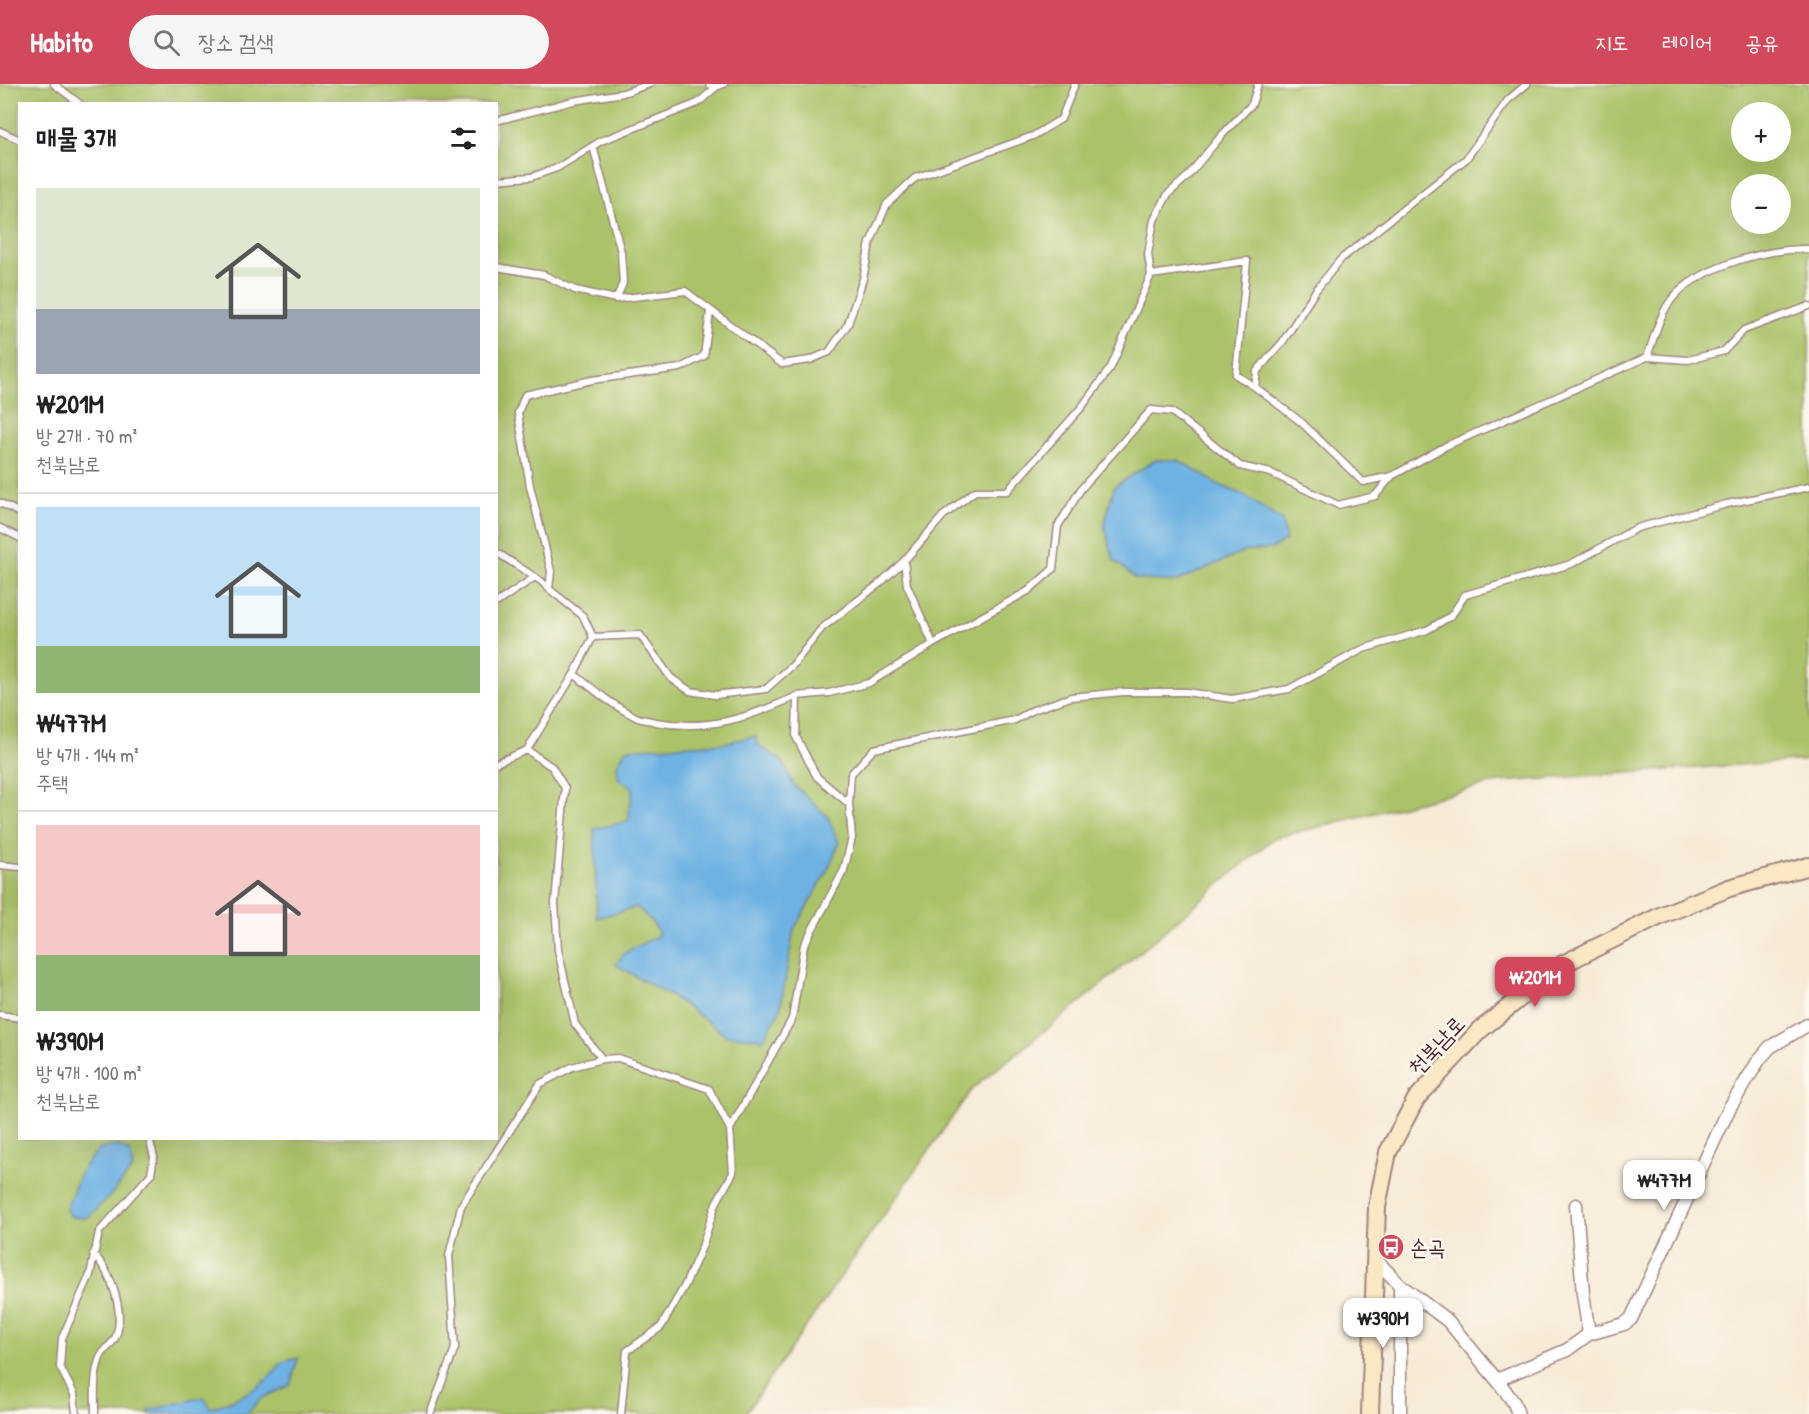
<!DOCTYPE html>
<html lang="ko">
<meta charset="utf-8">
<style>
:root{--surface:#fff;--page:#f6f6f6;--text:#202124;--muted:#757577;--line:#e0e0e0;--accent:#d1495b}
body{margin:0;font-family:"Patrick Hand","Poor Story",sans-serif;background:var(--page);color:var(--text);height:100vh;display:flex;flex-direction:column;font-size:22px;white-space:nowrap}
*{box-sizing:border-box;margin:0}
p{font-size:20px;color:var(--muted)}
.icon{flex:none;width:33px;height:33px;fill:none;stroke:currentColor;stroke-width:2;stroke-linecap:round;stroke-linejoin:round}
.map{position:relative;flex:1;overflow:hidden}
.drawer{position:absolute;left:18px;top:18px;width:480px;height:1038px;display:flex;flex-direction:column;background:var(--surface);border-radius:0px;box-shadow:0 6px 24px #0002}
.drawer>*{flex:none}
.tools{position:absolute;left:1731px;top:18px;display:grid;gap:12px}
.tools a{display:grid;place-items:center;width:60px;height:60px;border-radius:50%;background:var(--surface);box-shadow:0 6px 24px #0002;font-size:30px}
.price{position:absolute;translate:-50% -51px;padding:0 14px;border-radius:12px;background:#fff;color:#222;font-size:20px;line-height:39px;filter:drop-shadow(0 2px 3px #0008)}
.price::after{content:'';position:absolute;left:50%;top:36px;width:18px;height:14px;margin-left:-9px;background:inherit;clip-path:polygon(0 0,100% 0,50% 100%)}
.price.on{background:var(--accent);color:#fff}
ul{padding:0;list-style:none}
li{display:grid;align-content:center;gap:12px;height:318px;padding:0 18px}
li+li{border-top:2px solid var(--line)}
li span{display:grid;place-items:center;height:186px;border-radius:0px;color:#555}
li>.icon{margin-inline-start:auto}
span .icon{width:108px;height:108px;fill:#fffc;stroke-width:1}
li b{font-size:26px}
h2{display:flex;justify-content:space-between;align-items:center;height:72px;padding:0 18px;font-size:26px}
header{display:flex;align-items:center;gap:36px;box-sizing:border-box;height:84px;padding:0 30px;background:var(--accent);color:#fff}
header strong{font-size:28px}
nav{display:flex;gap:33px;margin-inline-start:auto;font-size:21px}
.search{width:420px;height:54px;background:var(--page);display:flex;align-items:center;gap:15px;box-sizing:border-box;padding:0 21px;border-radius:33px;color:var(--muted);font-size:22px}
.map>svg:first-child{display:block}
.green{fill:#aac267;stroke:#7a7049;stroke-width:1.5;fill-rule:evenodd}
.water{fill:#6db2e3;stroke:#5c6887;stroke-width:1.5}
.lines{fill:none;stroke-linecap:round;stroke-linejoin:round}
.service-casing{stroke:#a08581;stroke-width:9}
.minor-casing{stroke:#a08581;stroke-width:15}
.secondary-casing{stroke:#a08581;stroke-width:20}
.service{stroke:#fff;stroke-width:6}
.minor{stroke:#fff;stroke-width:12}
.secondary{stroke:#fae7c3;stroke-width:16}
.labels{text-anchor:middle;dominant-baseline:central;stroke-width:5;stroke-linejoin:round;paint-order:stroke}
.street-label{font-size:22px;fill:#4a1f2b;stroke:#fbf7ec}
.poi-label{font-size:22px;fill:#4a1f2b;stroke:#fbf7ec;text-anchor:start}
</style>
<header>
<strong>Habito</strong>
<div class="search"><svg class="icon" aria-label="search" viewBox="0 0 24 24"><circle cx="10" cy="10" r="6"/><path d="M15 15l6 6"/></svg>장소 검색</div>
<nav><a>지도</a><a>레이어</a><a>공유</a></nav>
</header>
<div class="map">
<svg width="1809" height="1330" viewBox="0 0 1809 1330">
<rect width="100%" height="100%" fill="#fbf7ec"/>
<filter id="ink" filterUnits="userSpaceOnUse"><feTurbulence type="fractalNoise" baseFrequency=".0167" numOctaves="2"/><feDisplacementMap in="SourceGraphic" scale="12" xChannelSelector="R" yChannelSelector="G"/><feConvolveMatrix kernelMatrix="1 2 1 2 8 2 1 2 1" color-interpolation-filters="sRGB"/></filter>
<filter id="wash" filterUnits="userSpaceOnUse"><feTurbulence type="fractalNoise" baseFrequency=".008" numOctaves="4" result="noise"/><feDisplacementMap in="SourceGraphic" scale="24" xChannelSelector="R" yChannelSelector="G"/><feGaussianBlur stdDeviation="1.35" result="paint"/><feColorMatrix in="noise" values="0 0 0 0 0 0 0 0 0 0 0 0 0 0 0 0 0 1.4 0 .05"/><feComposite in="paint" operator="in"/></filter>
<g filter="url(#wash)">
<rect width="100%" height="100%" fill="#f7ebd7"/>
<path class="green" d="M0,0H1809V676L1499,698L1274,754L1088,912L972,1005L745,1330H0ZM20,20H496V1054H20ZM1742,28H1780V68H1742ZM1742,100H1780V140H1742Z"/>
<path class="water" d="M1155,376H1178L1219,401L1244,411L1282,437L1286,456L1272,465L1246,467L1175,498L1136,495L1114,476L1104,441L1114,403Z
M756,652L757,660L783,678L793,700L828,733L839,759L826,790L794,845L780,926L764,955L726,951L679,917L616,881L624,869L659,851L653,839L637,823L597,834L594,745L628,737L633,704L618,694L617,681L626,665L725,659Z
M117,1061L130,1068L133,1084L110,1112L87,1134L71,1133L66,1125L82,1085L98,1066Z
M298,1274L290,1301L260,1315L247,1330H150L149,1326L204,1313L210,1324C237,1316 266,1303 282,1278Z"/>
</g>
<g filter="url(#ink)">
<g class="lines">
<defs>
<path id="service" d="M54,0L80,20
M709,0L716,3L724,0
M1527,0L1508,16L1466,75L1341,175L1316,206L1282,259L1257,287L1255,303L1301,338L1363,398L1392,392L1446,362L1647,273L1688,276L1724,267L1744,246L1809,222
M496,37L573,17L623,9L650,0
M0,47L20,56
M496,96L531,93L557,84L601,57L698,19L716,3
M496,183L544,191L575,206L616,215L623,199L621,168L593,62
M616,215L685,207L782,280L810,276L829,268L848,240L863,195L870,159L887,120L915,94L1033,52L1061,35L1075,0
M1647,273C1653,257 1658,237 1667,222C1690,184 1767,164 1809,165
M1255,303L1236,291L1247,177L1151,191L1148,170L1154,136L1168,110L1187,93L1221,52L1252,20L1258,0
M0,419L20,429
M0,444L20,454
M496,468L541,497L549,505
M496,519L535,493
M593,553L583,532L549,505L551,487L530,402L518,329L525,311L592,296L680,284L704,272L710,228
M933,560L907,501L904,477L943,432L975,407H1007L1081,324L1111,283L1151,191
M797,612C750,633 708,648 656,638C649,636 640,636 634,632C612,621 593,605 574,590L593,553L640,551L671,594L690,607L715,611L766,605L793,581L822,544L879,500L904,477
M527,666L552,683L565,704L555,819L558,866L575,940L602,975L618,974L709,1005L730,1045
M496,679L527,666L574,590
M849,720L817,693L796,653L797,612L829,609L869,599L933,560L1028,507L1053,485L1058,442L1081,405L1151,326L1172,328L1240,382L1271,389L1338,421L1375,412L1391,393
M0,781L20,783
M0,931L20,934
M93,1170C111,1187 125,1227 116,1252C113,1260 103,1266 100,1274C93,1292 95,1312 95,1330
M76,1330L74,1310L60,1283L62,1254L90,1191L99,1148L151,1090L154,1073L149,1054
M430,1330L455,1264L449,1172L461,1122L540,1000L572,983L602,975
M621,1330L627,1267L661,1243L685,1201L702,1163L716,1119L733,1089L730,1045L792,935L804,861L844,786L852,754L849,720L851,690L874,665L1015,636L1033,626L1071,613L1123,608H1186L1232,615L1289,605L1363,565L1427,546L1451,532L1465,511L1571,480L1637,444L1727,420L1809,403"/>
<path id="minor" d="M1576,1121L1583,1210L1589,1250
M1375,1175L1400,1201L1448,1237L1501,1301L1514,1319L1518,1330
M1400,1201V1330
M1497,1296L1567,1266L1589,1250L1624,1240L1631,1235L1730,1023L1759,976L1770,963L1809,940"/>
<path id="secondary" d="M1370,1330L1377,1123L1388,1068L1416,1015L1480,946L1563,880L1660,832L1729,804L1809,782"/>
</defs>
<use href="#service" class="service-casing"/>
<use href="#minor" class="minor-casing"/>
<use href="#secondary" class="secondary-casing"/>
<use href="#service" class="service"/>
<use href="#minor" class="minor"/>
<use href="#secondary" class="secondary"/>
</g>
</g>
<defs>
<symbol id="bus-disc" viewBox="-11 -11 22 22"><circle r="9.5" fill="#d1495b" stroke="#fbf7ec"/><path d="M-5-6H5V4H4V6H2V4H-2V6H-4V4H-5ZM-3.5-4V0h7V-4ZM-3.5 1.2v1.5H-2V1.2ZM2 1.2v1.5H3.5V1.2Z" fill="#fff"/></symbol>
</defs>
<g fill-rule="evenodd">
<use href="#bus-disc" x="1376" y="1148" width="30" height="30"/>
</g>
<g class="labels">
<g class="street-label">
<text transform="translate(1436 961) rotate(-47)">천북남로</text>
</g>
<g class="poi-label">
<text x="1410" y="1163">손곡</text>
</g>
</g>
</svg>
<div class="tools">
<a>+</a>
<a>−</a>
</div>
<b class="price on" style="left:1535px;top:924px">₩201M</b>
<b class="price" style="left:1664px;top:1127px">₩477M</b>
<b class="price" style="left:1383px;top:1265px">₩390M</b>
<section class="drawer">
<h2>매물 3개<svg class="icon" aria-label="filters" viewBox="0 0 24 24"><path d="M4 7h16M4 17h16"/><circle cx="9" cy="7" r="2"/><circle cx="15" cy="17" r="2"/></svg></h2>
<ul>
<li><span style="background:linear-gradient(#dfe7d0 65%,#9aa5b1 0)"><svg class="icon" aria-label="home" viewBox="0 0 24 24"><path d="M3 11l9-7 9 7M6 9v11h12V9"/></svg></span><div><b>₩201M</b><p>방 2개 · 70 m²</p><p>천북남로</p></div></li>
<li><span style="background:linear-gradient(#bfe0f5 75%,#8fb573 0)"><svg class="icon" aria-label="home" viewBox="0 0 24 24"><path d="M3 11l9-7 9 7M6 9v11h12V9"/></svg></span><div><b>₩477M</b><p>방 4개 · 144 m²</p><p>주택</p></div></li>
<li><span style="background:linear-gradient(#f6c9c9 70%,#8fb573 0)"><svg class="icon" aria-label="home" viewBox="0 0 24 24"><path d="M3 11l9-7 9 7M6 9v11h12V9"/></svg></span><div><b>₩390M</b><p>방 4개 · 100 m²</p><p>천북남로</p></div></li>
</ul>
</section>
</div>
